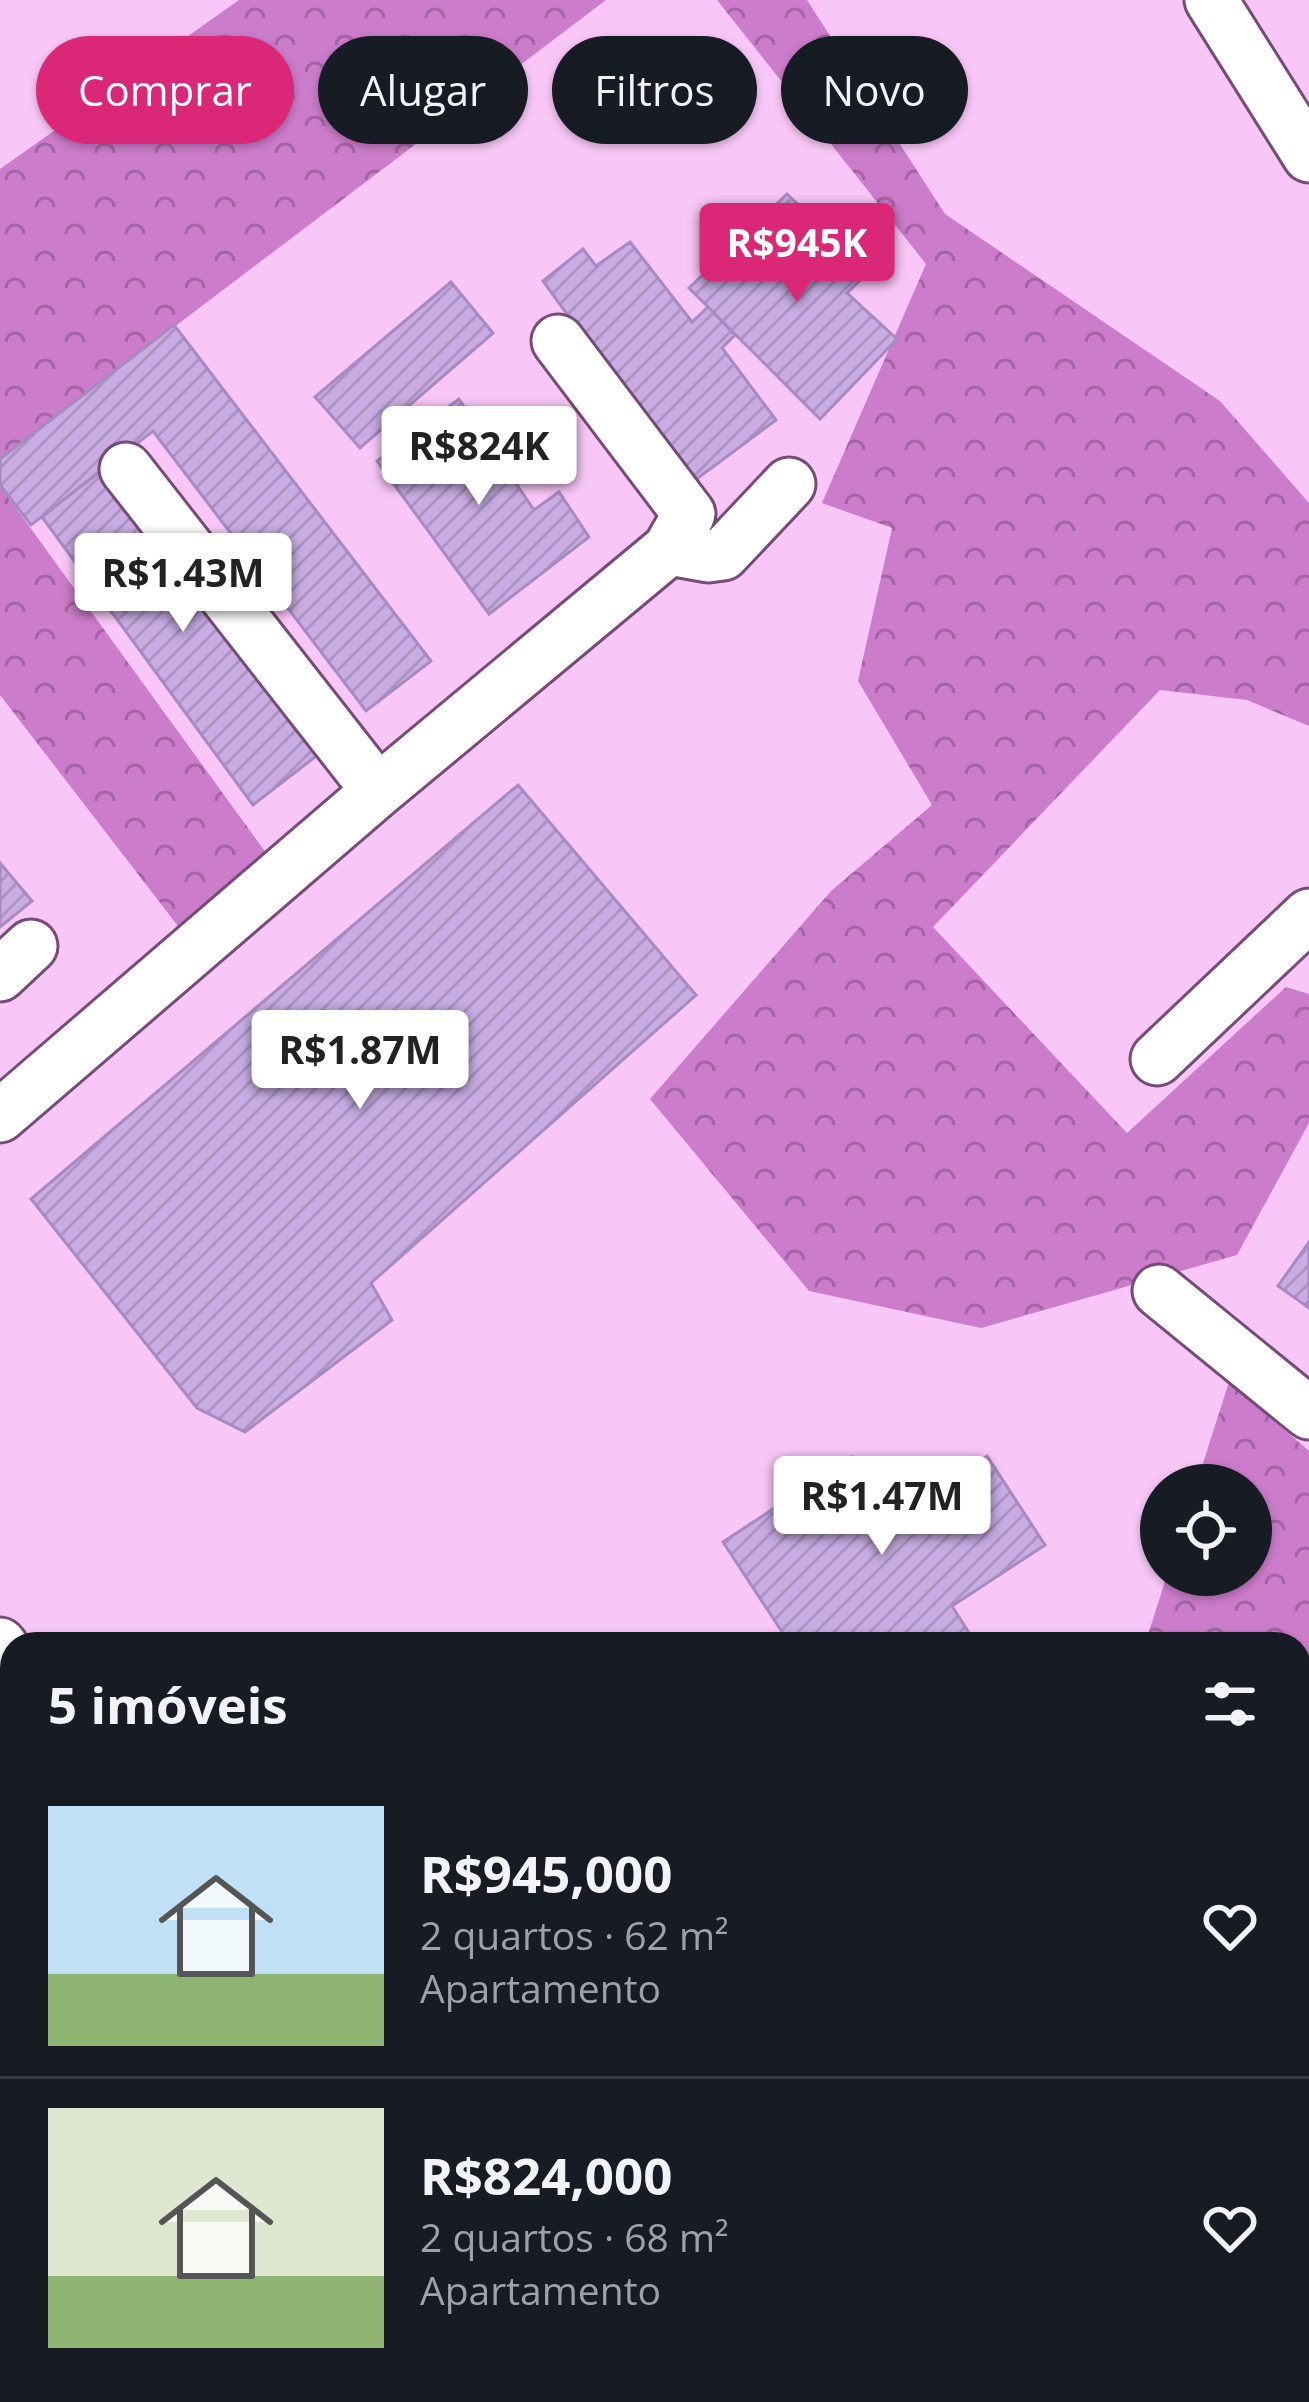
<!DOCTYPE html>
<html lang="pt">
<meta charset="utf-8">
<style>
:root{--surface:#171b24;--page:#20242c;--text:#f1f3f6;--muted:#9ea1a6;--line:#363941;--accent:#db2777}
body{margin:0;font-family:"Open Sans",sans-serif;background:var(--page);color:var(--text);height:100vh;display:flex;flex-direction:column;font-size:45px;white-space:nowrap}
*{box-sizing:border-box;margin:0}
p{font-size:39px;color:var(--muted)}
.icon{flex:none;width:66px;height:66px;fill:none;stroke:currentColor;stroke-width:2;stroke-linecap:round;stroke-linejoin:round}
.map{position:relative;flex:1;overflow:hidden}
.drawer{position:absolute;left:0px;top:1632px;width:1311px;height:771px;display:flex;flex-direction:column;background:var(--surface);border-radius:36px 36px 0 0;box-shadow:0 3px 9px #0004}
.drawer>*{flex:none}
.banner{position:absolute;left:36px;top:36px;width:1239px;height:108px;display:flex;gap:24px}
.fabs{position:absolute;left:1140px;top:1464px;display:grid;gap:24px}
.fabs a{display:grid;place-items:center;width:132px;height:132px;border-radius:50%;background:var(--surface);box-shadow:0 3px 9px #0004;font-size:60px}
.price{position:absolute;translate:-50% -102px;padding:0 27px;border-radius:12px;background:#fff;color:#222;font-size:39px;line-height:78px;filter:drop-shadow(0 3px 6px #0008)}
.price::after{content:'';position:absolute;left:50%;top:72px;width:36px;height:27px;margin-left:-18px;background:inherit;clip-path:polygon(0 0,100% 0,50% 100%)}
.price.active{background:var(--accent);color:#fff}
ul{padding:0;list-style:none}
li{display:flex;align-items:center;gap:36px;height:300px;padding:0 48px}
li+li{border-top:3px solid var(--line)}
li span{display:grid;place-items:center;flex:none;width:336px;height:240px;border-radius:0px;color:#555}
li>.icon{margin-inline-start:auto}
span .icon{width:144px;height:144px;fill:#fffc;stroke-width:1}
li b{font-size:51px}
h2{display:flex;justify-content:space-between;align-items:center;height:144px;padding:0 48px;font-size:51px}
.tag{padding:0 42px;border-radius:54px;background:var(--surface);box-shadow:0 3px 9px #0004;font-size:42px;line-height:108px}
.tag.active{background:var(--accent);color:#fff}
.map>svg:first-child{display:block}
.forest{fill:url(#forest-crowns)}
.pitch{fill:#cb95c9}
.building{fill:url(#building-hatch);stroke:#a68ac0;stroke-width:3}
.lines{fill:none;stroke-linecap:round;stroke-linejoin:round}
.minor-casing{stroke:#764b75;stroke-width:57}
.major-casing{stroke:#fff;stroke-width:69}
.path{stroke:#866585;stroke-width:6;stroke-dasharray:6 6;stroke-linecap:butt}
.minor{stroke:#fff;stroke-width:51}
.major{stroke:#e2c774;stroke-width:63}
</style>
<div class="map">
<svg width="1309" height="2402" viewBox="0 0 1309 2402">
<defs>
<pattern id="forest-crowns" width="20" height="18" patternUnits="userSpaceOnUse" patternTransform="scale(3)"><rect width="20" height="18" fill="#cb7cca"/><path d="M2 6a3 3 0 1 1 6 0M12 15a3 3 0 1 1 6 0" fill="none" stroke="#a464a3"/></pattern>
<pattern id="building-hatch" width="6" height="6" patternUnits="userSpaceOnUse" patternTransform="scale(3)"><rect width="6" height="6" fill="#c8ace3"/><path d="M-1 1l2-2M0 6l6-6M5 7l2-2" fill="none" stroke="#ab93c2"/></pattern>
</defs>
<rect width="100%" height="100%" fill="#f9c7f7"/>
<path class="forest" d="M239,0H606L0,459V169Z
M717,0H807L945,214L1220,401L1309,503V726L1247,700L1160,690L933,927L1127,1133L1286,987L1309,994V1123L1237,1255L981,1328L809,1291L650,1099L831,891L932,805L858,681L892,528L822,503L926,264Z
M0,486L269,857L181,930L0,695Z
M1229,1382L1309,1451V2402H1063L1057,2391H1299V1644H1145L1167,1575H1251V1485H1196Z"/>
<path class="pitch" d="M12,2359V2391H192L197,2402H0V2365Z"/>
<path class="building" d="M787,194L869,272L847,293L897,339L820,419L689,288Z
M630,242L692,322L708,307L735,335L722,348L776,420L690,484L543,281L583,249L596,266Z
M451,282L493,333L360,448L315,397Z
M174,325L431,661L366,711L153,431L31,525L0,485V459Z
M459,399L534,510L559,492L589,537L489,614L377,461Z
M110,463L324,750L253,805L42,517Z
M518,785L696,995L371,1283L392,1320L245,1432L197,1408L31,1199Z
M0,863L32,901L0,927Z
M1309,1242V1308L1278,1286Z
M987,1456L1045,1545L952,1606L976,1644H790L723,1542L852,1457L891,1518Z"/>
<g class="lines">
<defs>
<path id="minor" d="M1211,0L1309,156
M126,469L378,791
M669,549L708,556L723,554L789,484
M0,975L31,946
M1157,1059L1309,915
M0,1116L378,791L669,549L689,514L558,341
M1159,1291L1309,1413
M0,1644L12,1661
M0,1688L12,1705
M1299,2301L1309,2298"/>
<path id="major" d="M0,1819L12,1841
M319,2391L324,2402"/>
</defs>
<use href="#minor" class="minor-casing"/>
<use href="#major" class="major-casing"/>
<path class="path" d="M0,2346L12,2341
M208,2391L213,2402"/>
<use href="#minor" class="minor"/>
<use href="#major" class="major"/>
</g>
</svg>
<div class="fabs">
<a><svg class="icon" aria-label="locate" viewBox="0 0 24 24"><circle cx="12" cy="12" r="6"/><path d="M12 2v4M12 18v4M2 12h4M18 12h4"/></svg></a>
</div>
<b class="price active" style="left:797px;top:305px">R$945K</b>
<b class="price" style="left:479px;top:508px">R$824K</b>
<b class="price" style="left:183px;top:635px">R$1.43M</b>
<b class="price" style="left:360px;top:1112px">R$1.87M</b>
<b class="price" style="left:882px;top:1558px">R$1.47M</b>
<div class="banner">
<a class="tag active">Comprar</a>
<a class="tag">Alugar</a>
<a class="tag">Filtros</a>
<a class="tag">Novo</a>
</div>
<section class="drawer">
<h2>5 imóveis<svg class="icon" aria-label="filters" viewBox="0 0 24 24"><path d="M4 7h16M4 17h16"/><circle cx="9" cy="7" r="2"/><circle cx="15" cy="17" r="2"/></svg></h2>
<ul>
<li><span style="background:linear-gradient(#bfe0f5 70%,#8fb573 0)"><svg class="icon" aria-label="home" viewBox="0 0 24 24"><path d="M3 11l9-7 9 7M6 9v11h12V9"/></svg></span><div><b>R$945,000</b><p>2 quartos · 62 m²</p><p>Apartamento</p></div><svg class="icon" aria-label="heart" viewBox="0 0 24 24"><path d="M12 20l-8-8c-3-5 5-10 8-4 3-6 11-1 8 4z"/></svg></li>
<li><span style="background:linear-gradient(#dfe7d0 70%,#8fb573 0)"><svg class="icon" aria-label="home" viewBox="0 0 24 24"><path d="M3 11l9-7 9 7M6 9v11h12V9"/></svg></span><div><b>R$824,000</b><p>2 quartos · 68 m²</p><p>Apartamento</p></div><svg class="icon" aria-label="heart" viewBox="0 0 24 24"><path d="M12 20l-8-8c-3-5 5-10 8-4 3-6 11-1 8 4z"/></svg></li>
</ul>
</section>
</div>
